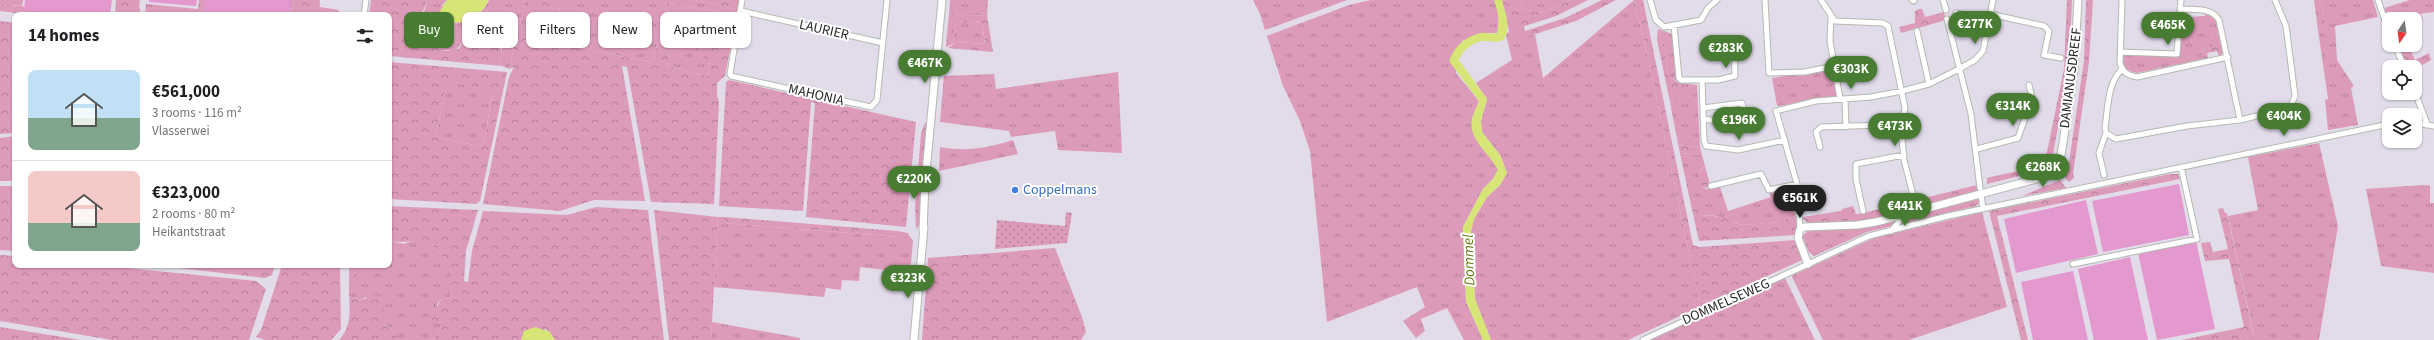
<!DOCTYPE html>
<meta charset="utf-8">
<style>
:root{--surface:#fff;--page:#f2f2f2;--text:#202124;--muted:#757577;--line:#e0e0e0;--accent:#497c33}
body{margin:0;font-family:"Source Sans 3",sans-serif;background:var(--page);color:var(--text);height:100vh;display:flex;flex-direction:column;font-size:15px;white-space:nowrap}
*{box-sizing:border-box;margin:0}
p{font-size:13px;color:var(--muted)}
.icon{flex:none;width:22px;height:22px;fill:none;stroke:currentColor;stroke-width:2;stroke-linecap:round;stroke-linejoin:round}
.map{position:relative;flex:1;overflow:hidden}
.drawer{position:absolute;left:12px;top:12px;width:380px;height:256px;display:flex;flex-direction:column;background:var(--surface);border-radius:8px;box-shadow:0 1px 3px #0004}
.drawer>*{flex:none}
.guide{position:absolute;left:404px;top:12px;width:380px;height:36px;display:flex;gap:8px}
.needle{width:26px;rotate:193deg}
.tools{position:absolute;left:2382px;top:12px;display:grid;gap:8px}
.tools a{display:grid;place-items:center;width:40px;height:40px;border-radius:8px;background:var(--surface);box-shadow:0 1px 3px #0004;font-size:20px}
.price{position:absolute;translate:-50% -34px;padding:0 9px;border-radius:14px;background:var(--accent);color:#fff;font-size:13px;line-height:26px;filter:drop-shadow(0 1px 2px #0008)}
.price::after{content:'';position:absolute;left:50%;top:24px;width:12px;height:9px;margin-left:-6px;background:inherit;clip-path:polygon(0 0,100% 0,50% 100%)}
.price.active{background:#222;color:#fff}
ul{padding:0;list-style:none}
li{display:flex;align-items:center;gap:12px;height:100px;padding:0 16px}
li+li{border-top:1px solid var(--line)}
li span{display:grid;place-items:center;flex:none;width:112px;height:80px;border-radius:8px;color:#555}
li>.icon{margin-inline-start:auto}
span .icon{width:48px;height:48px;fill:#fffc;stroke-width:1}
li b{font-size:17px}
h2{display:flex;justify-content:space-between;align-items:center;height:48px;padding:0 16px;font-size:17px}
.pill{padding:0 14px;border-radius:8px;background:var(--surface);box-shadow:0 1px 3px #0004;font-size:14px;line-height:36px}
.pill.active{background:var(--accent);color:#fff}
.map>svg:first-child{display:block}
.grass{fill:url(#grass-tufts)}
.forest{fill:url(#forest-crowns);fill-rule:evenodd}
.garden{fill:url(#garden-dots)}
.pitch{fill:#e398ce}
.water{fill:#d6e575}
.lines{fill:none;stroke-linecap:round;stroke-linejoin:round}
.street-casing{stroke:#b3bbaf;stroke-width:7}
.secondary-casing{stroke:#b3bbaf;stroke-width:9}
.street{stroke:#fff;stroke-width:5}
.secondary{stroke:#fff;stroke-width:7}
.shop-dot{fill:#3f7fe0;stroke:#fff;stroke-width:1.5}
.labels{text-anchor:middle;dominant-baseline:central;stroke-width:4;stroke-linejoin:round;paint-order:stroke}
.street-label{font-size:14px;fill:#282828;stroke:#fff}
.shop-label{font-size:14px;fill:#366cbe;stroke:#fff;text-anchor:start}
.water-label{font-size:15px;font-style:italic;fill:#667b16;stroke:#fff}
</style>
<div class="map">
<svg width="2434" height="340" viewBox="0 0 2434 340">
<defs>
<pattern id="grass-tufts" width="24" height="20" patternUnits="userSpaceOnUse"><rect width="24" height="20" fill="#dd9bba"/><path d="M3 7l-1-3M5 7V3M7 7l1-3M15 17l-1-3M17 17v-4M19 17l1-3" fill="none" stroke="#b37e97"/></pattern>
<pattern id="forest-crowns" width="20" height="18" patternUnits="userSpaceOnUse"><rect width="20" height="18" fill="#dd9bba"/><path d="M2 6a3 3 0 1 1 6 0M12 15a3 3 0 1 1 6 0" fill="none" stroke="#b37e97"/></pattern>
<pattern id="garden-dots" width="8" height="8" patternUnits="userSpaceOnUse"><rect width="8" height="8" fill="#dd9bba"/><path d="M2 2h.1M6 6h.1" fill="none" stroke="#b37e97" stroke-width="1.8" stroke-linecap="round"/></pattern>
</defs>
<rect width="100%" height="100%" fill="#e1dbea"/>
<path class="grass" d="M0,0H23L22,6L0,4Z
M199,0H293L292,15H145L146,4L198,9Z
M427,0H447L442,5L454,23C470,22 483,14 489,0H525L509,69L502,66L500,62L502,49L498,38L499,33L494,27C489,40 476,35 464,40L456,50H440L437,40L424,36C419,28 425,9 427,0Z
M561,0H694L732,8L725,41L714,48L700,44L710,60L708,76L667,66L678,16L722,24L724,13L667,3L653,63L554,42L553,40Z
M950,0H988L987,16L949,14Z
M1253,0H1320V10L1265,30L1260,14Z
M1371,0H1494C1499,11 1500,21 1497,33H1482L1462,41L1456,73L1479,101C1477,107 1473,114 1472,119C1470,139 1490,154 1498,170L1493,179L1483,189L1463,227L1466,301L1483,340H1464L1447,308L1421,319L1425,331L1416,338L1403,321L1425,307L1417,287L1327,322L1310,151L1300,121L1283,86L1267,36L1349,5Z
M1520,0H1569L1543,13L1523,9Z
M1634,0L1647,53L1699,301L1715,300L1628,340H1491L1475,299L1471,231L1474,219L1487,197L1500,185L1507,173L1500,155L1482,132L1481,121L1487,99L1476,83L1512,60L1506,35L1509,31L1524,26L1526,36L1535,34L1543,78Z
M2321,0H2373L2378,17L2335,26L2337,60L2354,86L2351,88L2358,125L2328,130L2325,100L2328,99L2318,30L2326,28Z
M2410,0H2434V12L2388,18L2384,8Z
M313,6L339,10V15H293Z
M2205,12L2215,18L2219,34L2211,36L2214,48L2201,50L2203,59L2137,73C2128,71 2118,65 2123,55H2179L2182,20L2181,14H2188L2189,17L2205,16Z
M956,21L982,23L985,44L956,42L946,47V44L953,39Z
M1658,29L1672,34L1677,81L1668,76L1665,52Z
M1832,69L1837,96L1779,106L1777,105L1772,78Z
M1118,72L1122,153L1058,150L1055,131L1011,137L1009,131L940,122L944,76L994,74L996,89Z
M457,83C470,87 482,84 492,95L484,142L480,146L438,138L436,134L445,92L448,86Z
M1679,83L1697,85L1700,147L1678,144L1670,102L1677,93Z
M1013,140L1018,154L939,171L940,147C965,152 988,148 1013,140Z
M2319,143L2338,226L2319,340H2238L2254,336L2228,216L2258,210L2248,157Z
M1680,153L1702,155L1705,166L1699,172L1702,187L1707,189L1720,187L1728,211L1771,197L1769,193L1793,188L1795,216L1778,222L1744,225L1732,223L1717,216L1702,215L1698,212L1694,198L1689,196Z
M2423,185L2430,186V203H2434V273L2381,266L2366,189Z
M1979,199V203L1976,206L1867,232L1814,256L1809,252L1802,236L1809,230L1863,227Z
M1982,212L2007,307L1909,340H1823L1792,277L1793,275L1874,238Z
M718,217H724V223L911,238L913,241L910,273L860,267L859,281L842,280L841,290L826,288L824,297L714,287Z
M414,240H427C447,258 458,271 450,298L441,299L437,304L438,321L442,324L440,330L433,340H397V333L383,323L366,297L361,300L349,296V280L359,269V265H389V241L404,244Z
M1783,278H1785L1815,340H1647Z
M712,322L800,338V340H711Z"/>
<path class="forest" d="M116,0H140L139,6L141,15H115Z
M293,0H320L319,15H292Z
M371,0H427L422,14L423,34L424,36L437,40L440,50L447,51L459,49C468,30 480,43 491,33C493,31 494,27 496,25L498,26V38L502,54L500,62L502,66L389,56V15H369Z
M525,0H561L553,40L554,42L653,63L667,3L724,13L722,24L678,16L667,66L708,76L710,60L695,54L697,45L713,48L716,40L725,41L732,8L694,0H740L725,76L717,83V96L719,101L714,204L651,202L627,67L622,66L645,201L594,200L560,211L483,204L509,77L514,67L509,69Z
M1320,0H1347L1320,10Z
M1502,0H1520L1523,9L1543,13L1569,0H1588L1556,16L1509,31Z
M1602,0H1616L1576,21L1526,37L1525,31L1565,18Z
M1634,0H1643L1693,245L1699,247L1796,240L1803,257L1802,260L1715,300L1699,301L1647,53Z
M2067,0H2072L2069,69L2053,154L2035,172L1987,184V178C2008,172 2035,171 2047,152L2064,69Z
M2086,0H2093L2089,62L2073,174L2074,178L2069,182L2063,175L2069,162L2084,61Z
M2314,0H2321L2326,28L2318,30Z
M0,4L101,15H31L0,11Z
M1919,9H1922L1925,17L1944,12L1946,20L1901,33L1899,27L1915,23V11Z
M949,14L987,16L993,52L948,48L956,42L985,44V42L982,23L956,21L953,39L946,44Z
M2421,14L2423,20L2415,22V19H2389V22L2388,18Z
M0,21L15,23V133L0,134Z
M1658,29L1665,52L1668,76L1679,83L1677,93L1670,102L1657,40Z
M2219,34L2223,53L2219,56L2217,51L2207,53L2208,58L2203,59L2201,50L2213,48L2211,36Z
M2398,45H2408L2415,60L2429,53L2431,60L2415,69V67H2408Z
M389,62L507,72L480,201L476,204L389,199ZM457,83C470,88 482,84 492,96L484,142L480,146L438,138L436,134L445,92L448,86Z
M729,80L916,122L906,227L806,217L815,103L811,102L803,211L719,206L726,82Z
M925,123L927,124L919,225L916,229L915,207L921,134Z
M15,136L13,181H0V138Z
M1678,144L1700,147L1702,155L1680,153Z
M1705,166L1711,188L1702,187L1698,174Z
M2170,174H2178L2180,179L1997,216L2028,340H2021L1989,211Z
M2060,180L2066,188L2022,196Z
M1977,185L1978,192L1865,221L1809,224L1803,219V217L1841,211L1842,209L1853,206L1856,214L1863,213Z
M0,186H15V251L0,250Z
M1692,195L1702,215L1723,217L1732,223L1744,225L1778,222L1795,216L1798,223L1795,235L1699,241L1689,196Z
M389,206L478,210L466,251L464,281L468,282L472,251L483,211L567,215L596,207L648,210L664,340H555L546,329L521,340H433L440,330L441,324L438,321L434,322L431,319L441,299L450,298C457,271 447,258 427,240C413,240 403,244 389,241Z
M2223,208L2225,213H2227L2254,337L2238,340H2182L2244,327L2229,259L2205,261L2201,243L2210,242L2213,252L2228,249L2218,209Z
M654,210L718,217L711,340H669Z
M724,217L897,231L908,233L911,238L723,223Z
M1055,248L1082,317L1086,332L1081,340H922L928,258Z
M0,255L15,256V265H98L256,281L266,289L249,340H112L0,321Z
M153,265H275L272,275L265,278Z
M282,265H340L341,329L331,340H265L256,337L261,330Z
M349,265H359V269L349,280Z
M376,295L384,298L383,323L397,333V340H339C351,327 350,313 349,296L361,300Z
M0,327L81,340H0Z"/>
<path class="garden" d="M1066,212L1072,213L1067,243L995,249L997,220L1065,226Z"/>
<path class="pitch" d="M25,0H112L110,15H77L24,10Z
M149,0H197L196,6L149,2Z
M205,0H291L290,15H204Z
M2179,184L2189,235L2103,252L2092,201Z
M2086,200L2098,254L2016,273L2004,219Z
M2196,241L2215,329L2157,340L2138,253Z
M2130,257L2148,340H2094L2078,269Z
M2073,271L2088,340H2033L2021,282Z"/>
<path class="water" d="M447,0H489C481,17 465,25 447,22L440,11Z
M1494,0H1502C1506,15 1511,26 1504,40C1496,43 1492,41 1484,41C1474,41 1462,51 1459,60L1487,99L1481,121L1482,132L1500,155L1507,173L1500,185L1487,197L1474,219L1471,231L1475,299L1491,340H1483L1466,301L1463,227L1483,189L1493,179L1498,170C1490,153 1468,140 1472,120C1473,114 1477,107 1479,101L1449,61C1455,46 1464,37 1481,33C1487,32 1492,35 1497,33C1500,21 1498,11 1494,0Z
M535,327L550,332L555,340H521L524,331Z"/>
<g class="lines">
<defs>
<path id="street" d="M742,0L730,74L731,76L871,107L877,100L887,0
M1650,0L1656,20L1664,27L1701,20L1708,8L1717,0
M1765,0L1769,73L1805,72L1834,66
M1821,0L1835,21L1883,23L1888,26L1905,108L1901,129L1904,160L1914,199
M1912,0L1914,1
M1943,0L1946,10
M2122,0L2120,63C2123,73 2127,75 2137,77L2228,57
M2378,0L2389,32
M2180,9C2195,10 2211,7 2219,20L2240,120
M741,11L883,43
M1956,13L1989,20
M1990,14L2044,26L2049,31L2044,55L2061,58
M364,15L366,0
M1831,17L1830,41L1840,99
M1947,19L1971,114L1980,188
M1674,25L1679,78L1681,80H1718L1735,76L1734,45L1718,44
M1917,31L1929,84
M2395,45L2404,67
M2120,52L2177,54L2181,0
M2122,69C2107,84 2108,108 2105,128L2106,133L2116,139L2187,126L2240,120L2290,108L2295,96L2286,26L2275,0
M1702,80L1704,140L1706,146L1738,150L1785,140
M2415,92L2427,124
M1845,99L1846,127
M1703,108L1742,103L1748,121L1732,123L1703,119
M2415,123L2434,126
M1820,147L1816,132L1821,127L1884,125L1901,129
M1977,149L2018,138L2032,98L2029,85
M2104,175L2099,153L2106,133
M1711,186L1761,174L1769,190L1797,184
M1981,195L1983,209
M1863,211L1856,179V164L1904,155
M1800,229L1797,184L1776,111L1816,101L1871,97L1902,91L1929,84L1959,69L1975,60L1983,51L1993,0
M1891,231L1905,214
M2073,264L2197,239L2181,167
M1643,340L1869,236L1948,216L2389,124"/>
<path id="secondary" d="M2041,179L2060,156
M923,231L925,183L942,0
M1808,264L1798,238L1800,229L1804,227L1857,225L1876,222L2051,175L2059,166L2062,149L2074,70L2078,0
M914,340L924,227"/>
</defs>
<use href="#street" class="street-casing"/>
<use href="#secondary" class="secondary-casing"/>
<use href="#street" class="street"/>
<use href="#secondary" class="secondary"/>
</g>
<circle class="shop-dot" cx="1015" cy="190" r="4"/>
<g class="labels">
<g class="street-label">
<text transform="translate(824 30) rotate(13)">LAURIER</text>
<text transform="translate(2071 78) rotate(-83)">DAMIANUSDREEF</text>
<text transform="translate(816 95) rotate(13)">MAHONIA</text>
<text transform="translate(1726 302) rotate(-24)">DOMMELSEWEG</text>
</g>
<g class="shop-label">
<text x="1023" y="190">Coppelmans</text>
</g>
<g class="water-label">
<text transform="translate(1469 260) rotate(-92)">Dommel</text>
</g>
</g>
</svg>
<div class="tools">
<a><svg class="needle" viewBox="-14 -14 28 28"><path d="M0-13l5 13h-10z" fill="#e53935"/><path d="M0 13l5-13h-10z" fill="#757577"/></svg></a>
<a><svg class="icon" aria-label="locate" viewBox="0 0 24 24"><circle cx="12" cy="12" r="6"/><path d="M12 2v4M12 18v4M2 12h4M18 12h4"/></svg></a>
<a><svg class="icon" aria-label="layers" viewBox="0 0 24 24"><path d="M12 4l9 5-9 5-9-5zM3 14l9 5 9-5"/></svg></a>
</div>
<b class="price" style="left:1975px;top:45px">€277K</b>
<b class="price" style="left:2168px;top:46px">€465K</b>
<b class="price" style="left:1726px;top:69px">€283K</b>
<b class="price" style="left:925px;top:84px">€467K</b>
<b class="price" style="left:1851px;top:90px">€303K</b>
<b class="price" style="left:2013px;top:127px">€314K</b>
<b class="price" style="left:2284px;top:137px">€404K</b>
<b class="price" style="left:1739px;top:141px">€196K</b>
<b class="price" style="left:1895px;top:147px">€473K</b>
<b class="price" style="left:2043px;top:188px">€268K</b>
<b class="price" style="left:914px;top:200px">€220K</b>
<b class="price active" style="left:1800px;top:219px">€561K</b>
<b class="price" style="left:1905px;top:227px">€441K</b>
<b class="price" style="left:908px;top:299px">€323K</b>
<div class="guide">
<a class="pill active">Buy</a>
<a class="pill">Rent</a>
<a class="pill">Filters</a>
<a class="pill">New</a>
<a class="pill">Apartment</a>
</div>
<section class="drawer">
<h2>14 homes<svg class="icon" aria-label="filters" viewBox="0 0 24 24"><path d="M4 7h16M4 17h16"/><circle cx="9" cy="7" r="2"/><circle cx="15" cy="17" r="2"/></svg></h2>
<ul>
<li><span style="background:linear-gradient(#bfe0f5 60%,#7fa58c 0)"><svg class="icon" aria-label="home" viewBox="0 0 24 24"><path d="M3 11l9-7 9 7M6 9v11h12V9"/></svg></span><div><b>€561,000</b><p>3 rooms · 116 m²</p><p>Vlasserwei</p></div></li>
<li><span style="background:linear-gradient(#f6c9c9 65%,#7fa58c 0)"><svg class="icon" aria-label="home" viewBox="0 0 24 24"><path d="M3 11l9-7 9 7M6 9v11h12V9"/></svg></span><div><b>€323,000</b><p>2 rooms · 80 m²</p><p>Heikantstraat</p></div></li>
</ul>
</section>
</div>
